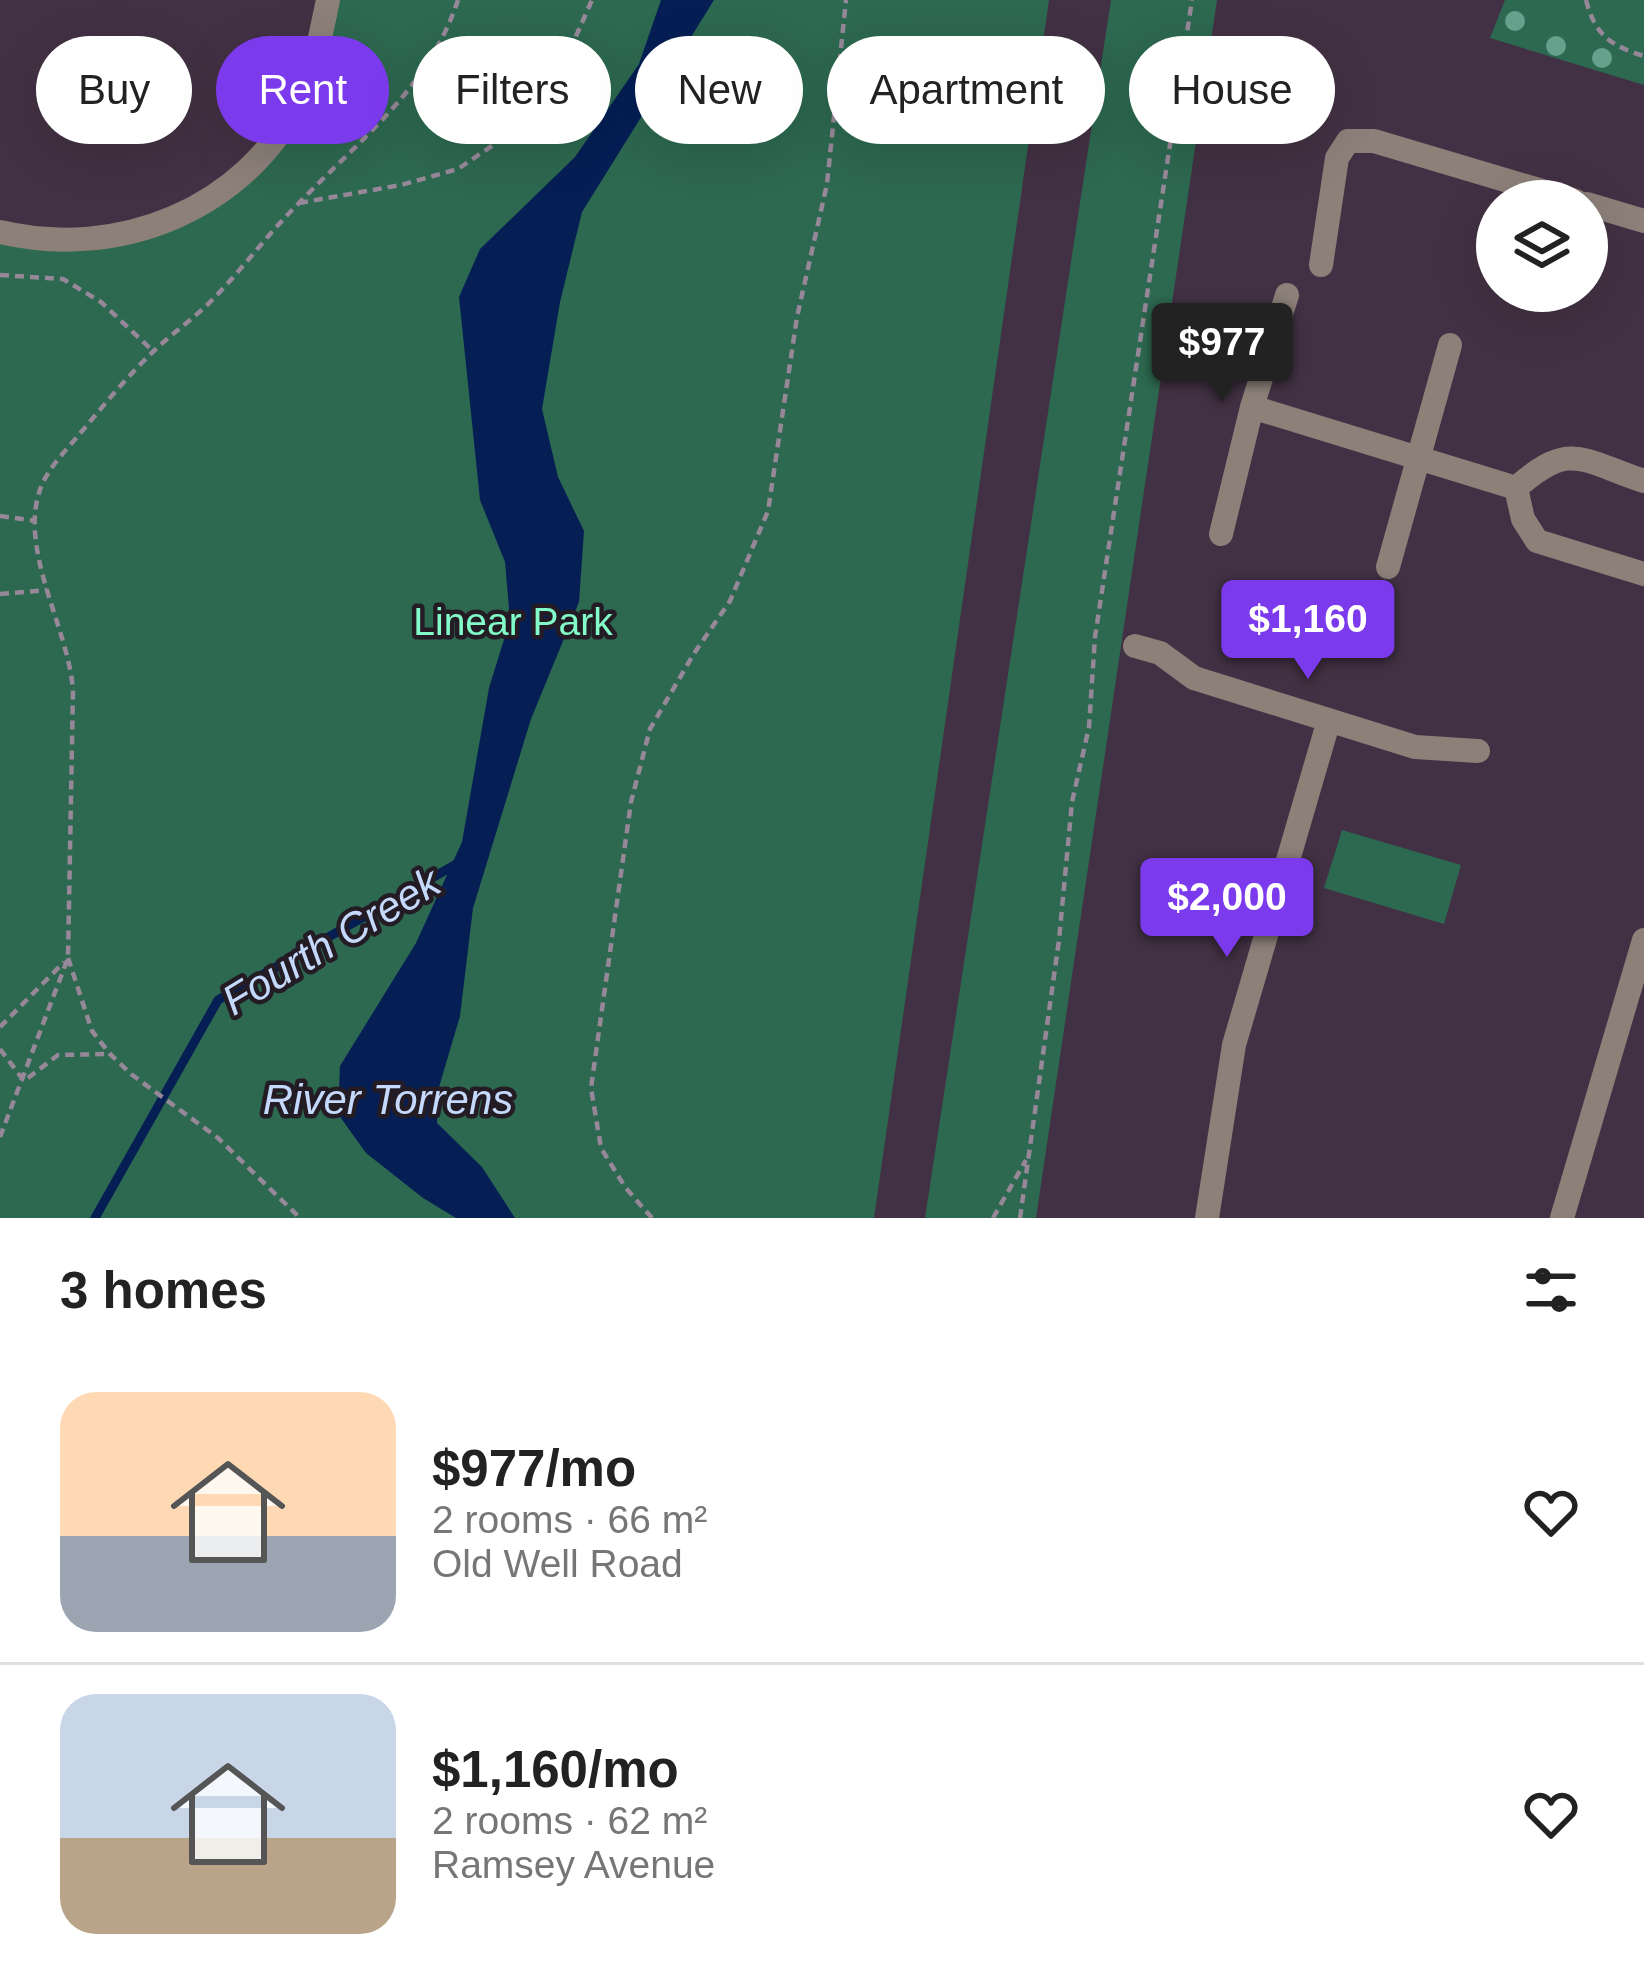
<!DOCTYPE html>
<meta charset="utf-8">
<style>
:root{--surface:#fff;--page:#f2f2f2;--text:#222;--muted:#767676;--line:#e0e0e0;--accent:#7c3aed}
body{margin:0;font-family:Arial,sans-serif;background:var(--page);color:var(--text);height:100vh;display:flex;flex-direction:column;font-size:45px;white-space:nowrap}
*{box-sizing:border-box;margin:0}
p{font-size:39px;color:var(--muted)}
.icon{flex:none;width:66px;height:66px;fill:none;stroke:currentColor;stroke-width:2;stroke-linecap:round;stroke-linejoin:round}
.map{position:relative;height:1218px;overflow:hidden}
.details{display:flex;flex-direction:column;background:var(--surface);flex:1}
.details>*{flex:none}
.hud{position:absolute;left:36px;top:36px;width:1572px;height:108px;display:flex;gap:24px}
.buttons{position:absolute;left:1476px;top:180px;display:grid;gap:24px}
.buttons a{display:grid;place-items:center;width:132px;height:132px;border-radius:50%;background:var(--surface);box-shadow:0 12px 48px #0002;font-size:60px}
.price{position:absolute;translate:-50% -102px;padding:0 27px;border-radius:12px;background:var(--accent);color:#fff;font-size:39px;line-height:78px;filter:drop-shadow(0 3px 6px #0008)}
.price::after{content:'';position:absolute;left:50%;top:72px;width:36px;height:27px;margin-left:-18px;background:inherit;clip-path:polygon(0 0,100% 0,50% 100%)}
.price.active{background:#222;color:#fff}
ul{padding:0;list-style:none}
li{display:flex;align-items:center;gap:36px;height:300px;padding:0 60px}
li+li{border-top:3px solid var(--line)}
li span{display:grid;place-items:center;flex:none;width:336px;height:240px;border-radius:36px;color:#555}
li>.icon{margin-inline-start:auto}
span .icon{width:144px;height:144px;fill:#fffc;stroke-width:1}
li b{font-size:51px}
h2{display:flex;justify-content:space-between;align-items:center;height:144px;padding:0 60px;font-size:51px}
.pill{padding:0 42px;border-radius:54px;background:var(--surface);box-shadow:0 12px 48px #0002;font-size:42px;line-height:108px}
.pill.active{background:var(--accent);color:#fff}
.map>svg:first-child{display:block}
.green{fill:#2d6850}
.water{fill:#051f55}
.lines{fill:none;stroke-linecap:round;stroke-linejoin:round}
.stream{stroke:#051f55;stroke-width:9}
.path{stroke:#968898;stroke-width:4.5;stroke-dasharray:9 6;stroke-linecap:butt}
.street{stroke:#8c8079;stroke-width:24}
.tree{fill:#65a18d}
.labels{text-anchor:middle;dominant-baseline:central;stroke-width:9;stroke-linejoin:round;paint-order:stroke}
.park-label{font-size:39px;fill:#82fcc8;stroke:#241c24}
.water-label{font-size:42px;font-style:italic;fill:#c5d9fc;stroke:#241c24}
</style>
<div class="map">
<svg width="1644" height="1218" viewBox="0 0 1644 1218">
<rect width="100%" height="100%" fill="#423144"/>
<path class="green" d="M336,0H1049L874,1218H0V230L134,233L258,166Z
M1111,0H1217L1036,1218H925Z
M1505,0H1644V85L1490,38Z
M1342,830L1461,865L1444,924L1324,888Z"/>
<path class="water" d="M661,0H714L582,212L560,302L542,409L558,477L584,531L579,602L531,719L473,908L460,1016L439,1087L437,1123L482,1167L515,1218H456L423,1198L366,1153L338,1114L340,1066L416,943L462,842L489,688L510,620L505,562L480,500L459,297L480,249L575,157L639,64Z"/>
<g class="lines">
<path class="stream" d="M95,1218L218,1000L460,862"/>
<path class="path" d="M1586,0C1595,35 1611,46 1644,56
M299,203L401,185L458,169L524,124L557,79L592,0
M0,275L63,279L101,302L153,351
M0,516L36,521
M0,594L47,590
M68,958L92,1031L110,1054L131,1074L218,1138L300,1218
M0,1027L64,962
M0,1049L24,1081L58,1055L110,1054
M0,1137L68,958L73,691C69,628 17,549 41,487C48,469 65,451 78,436C103,406 129,374 157,348C173,333 190,321 206,306C238,275 265,237 297,205C360,139 428,90 458,0
M652,1218L625,1187L601,1148L591,1088L631,802L650,729L693,655L730,601L768,511L797,317L827,184L846,0
M993,1218L1026,1160
M1020,1218L1059,940L1072,802L1089,727L1095,637L1192,0"/>
<path class="street" d="M1587,204L1644,221
M0,232C118,260 245,210 300,99C315,68 321,33 328,0
M1321,265L1337,158L1348,141H1374L1576,201
M1252,407L1516,488C1571,440 1580,460 1644,481
M1516,488L1523,519L1537,541L1644,574
M1221,534L1252,407L1287,295
M1388,567L1450,345
M1135,646L1160,653L1194,678L1415,747L1478,751
M1207,1218L1234,1045L1329,720
M1562,1218L1644,940"/>
</g>
<g class="tree">
<circle cx="1515" cy="21" r="10"/>
<circle cx="1556" cy="46" r="10"/>
<circle cx="1602" cy="58" r="10"/>
</g>
<g class="labels">
<g class="park-label">
<text x="513" y="621">Linear Park</text>
</g>
<g class="water-label">
<text transform="translate(331 941) rotate(-31)">Fourth Creek</text>
<text x="388" y="1099">River Torrens</text>
</g>
</g>
</svg>
<div class="buttons">
<a><svg class="icon" aria-label="layers" viewBox="0 0 24 24"><path d="M12 4l9 5-9 5-9-5zM3 14l9 5 9-5"/></svg></a>
</div>
<b class="price active" style="left:1222px;top:405px">$977</b>
<b class="price" style="left:1308px;top:682px">$1,160</b>
<b class="price" style="left:1227px;top:960px">$2,000</b>
<div class="hud">
<a class="pill">Buy</a>
<a class="pill active">Rent</a>
<a class="pill">Filters</a>
<a class="pill">New</a>
<a class="pill">Apartment</a>
<a class="pill">House</a>
</div>
</div>
<section class="details">
<h2>3 homes<svg class="icon" aria-label="filters" viewBox="0 0 24 24"><path d="M4 7h16M4 17h16"/><circle cx="9" cy="7" r="2"/><circle cx="15" cy="17" r="2"/></svg></h2>
<ul>
<li><span style="background:linear-gradient(#ffd9b3 60%,#9aa5b1 0)"><svg class="icon" aria-label="home" viewBox="0 0 24 24"><path d="M3 11l9-7 9 7M6 9v11h12V9"/></svg></span><div><b>$977/mo</b><p>2 rooms · 66 m²</p><p>Old Well Road</p></div><svg class="icon" aria-label="heart" viewBox="0 0 24 24"><path d="M12 20l-8-8c-3-5 5-10 8-4 3-6 11-1 8 4z"/></svg></li>
<li><span style="background:linear-gradient(#c9d6e8 60%,#b9a48a 0)"><svg class="icon" aria-label="home" viewBox="0 0 24 24"><path d="M3 11l9-7 9 7M6 9v11h12V9"/></svg></span><div><b>$1,160/mo</b><p>2 rooms · 62 m²</p><p>Ramsey Avenue</p></div><svg class="icon" aria-label="heart" viewBox="0 0 24 24"><path d="M12 20l-8-8c-3-5 5-10 8-4 3-6 11-1 8 4z"/></svg></li>
</ul>
</section>
